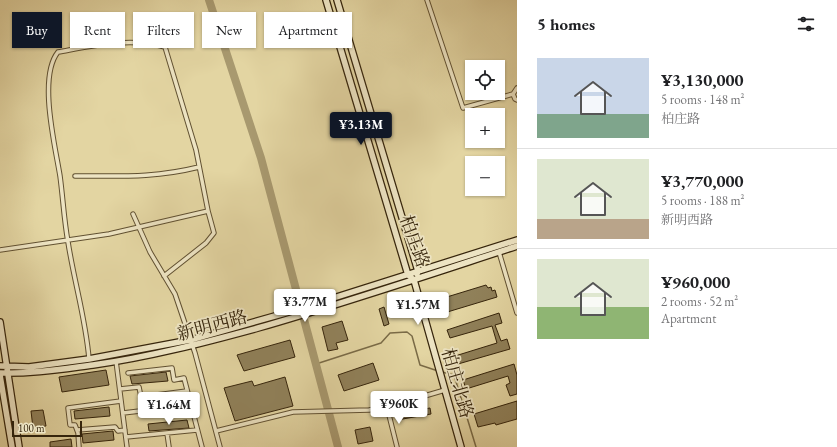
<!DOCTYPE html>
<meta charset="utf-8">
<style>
:root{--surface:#fff;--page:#f6f6f6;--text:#202124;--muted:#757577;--line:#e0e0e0;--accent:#111827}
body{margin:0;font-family:"EB Garamond","Noto Serif SC",serif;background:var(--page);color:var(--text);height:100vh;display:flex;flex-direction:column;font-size:15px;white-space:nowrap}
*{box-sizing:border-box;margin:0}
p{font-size:13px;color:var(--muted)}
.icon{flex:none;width:22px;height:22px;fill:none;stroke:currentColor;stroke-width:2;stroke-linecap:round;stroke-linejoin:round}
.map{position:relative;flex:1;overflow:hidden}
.panel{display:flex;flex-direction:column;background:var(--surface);width:320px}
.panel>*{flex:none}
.hud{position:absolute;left:12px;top:12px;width:380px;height:36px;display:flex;gap:8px}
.fabs{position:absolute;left:465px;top:60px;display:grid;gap:8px}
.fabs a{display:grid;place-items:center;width:40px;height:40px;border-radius:0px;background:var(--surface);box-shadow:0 1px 3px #0004;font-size:20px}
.scale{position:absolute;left:12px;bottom:10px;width:70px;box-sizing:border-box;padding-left:4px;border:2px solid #36250c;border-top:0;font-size:11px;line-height:14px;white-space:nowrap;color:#36250c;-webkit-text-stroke:3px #ede4c3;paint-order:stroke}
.price{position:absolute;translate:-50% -34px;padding:0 9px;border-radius:4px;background:#fff;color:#222;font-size:13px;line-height:26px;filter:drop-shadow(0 1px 2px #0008)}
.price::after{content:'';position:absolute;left:50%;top:24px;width:12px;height:9px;margin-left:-6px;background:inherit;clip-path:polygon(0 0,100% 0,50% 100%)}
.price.on{background:var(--accent);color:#fff}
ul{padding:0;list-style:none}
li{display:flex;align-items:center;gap:12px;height:100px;padding:0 20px}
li+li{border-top:1px solid var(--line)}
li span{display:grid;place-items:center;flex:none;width:112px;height:80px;border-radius:0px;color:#555}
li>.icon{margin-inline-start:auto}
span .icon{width:48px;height:48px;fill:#fffc;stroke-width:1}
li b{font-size:17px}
h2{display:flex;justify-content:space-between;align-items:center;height:48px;padding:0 20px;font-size:17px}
.chip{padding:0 14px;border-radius:0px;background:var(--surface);box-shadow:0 1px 3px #0004;font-size:14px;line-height:36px}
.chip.on{background:var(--accent);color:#fff}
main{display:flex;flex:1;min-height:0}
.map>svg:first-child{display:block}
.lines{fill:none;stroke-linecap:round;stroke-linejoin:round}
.stream{stroke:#7a6b47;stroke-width:1.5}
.river{stroke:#a8996f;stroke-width:8}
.building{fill:#90815a;stroke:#36250c}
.street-casing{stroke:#615132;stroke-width:5.5}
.secondary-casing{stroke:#36250c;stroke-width:8}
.street{stroke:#ede4c3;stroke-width:3.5}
.secondary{stroke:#ede4c3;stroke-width:5.5}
.labels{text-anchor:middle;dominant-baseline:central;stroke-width:3.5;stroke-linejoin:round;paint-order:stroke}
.street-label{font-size:18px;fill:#36250c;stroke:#ede4c3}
</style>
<main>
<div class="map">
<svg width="517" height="447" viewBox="0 0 517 447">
<rect width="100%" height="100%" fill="#e3d5a2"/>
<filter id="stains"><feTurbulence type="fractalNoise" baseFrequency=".005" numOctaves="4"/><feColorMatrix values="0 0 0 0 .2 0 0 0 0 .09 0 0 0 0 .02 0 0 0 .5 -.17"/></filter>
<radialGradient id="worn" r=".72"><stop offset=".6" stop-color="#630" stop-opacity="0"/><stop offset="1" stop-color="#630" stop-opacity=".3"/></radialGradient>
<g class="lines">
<path class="stream" d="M316,364L381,343L390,333L407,332L412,336L420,365L438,371
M442,372L454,375L476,447"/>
<path class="river" d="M209,0L261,158L338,447"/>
</g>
<path class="building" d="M486,285L488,288L491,287L492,291L495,290L497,297L444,313L442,308H439L437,300Z
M384,307L389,324L384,326L379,309Z
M499,313L502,323L495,325L501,341L507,339L510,349L458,364L455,356L497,343L492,326L450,338L447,330Z
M342,321L348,340L336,343L338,349L328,351L322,327Z
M290,340L295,357L244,371L237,355Z
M373,363L379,380L344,391L338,375Z
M514,364L517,375V394L510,396L506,385L510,383L508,376L466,389L463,380Z
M106,370L109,385L62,392L59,377Z
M166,372L168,381L132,384L130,376Z
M285,377L293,406L235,421L224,388L252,381L254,386Z
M181,397L182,403L143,407L142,400Z
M517,401V419L496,425L495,423L478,427L474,414Z
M109,407L110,416L75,419L74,411Z
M430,408L431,414L397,420L396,414Z
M43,410L46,426L33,428L31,411Z
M187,420L189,428L149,431L148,424Z
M370,427L373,441L358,444L355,430Z
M113,431L114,440L83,443L82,434Z
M71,439L72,447H50V442Z"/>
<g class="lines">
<defs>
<path id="street" d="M427,0L463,108L513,94L517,88
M513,94L515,99L517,100
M75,176C121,176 155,178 199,167
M133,214L150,252L175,294L195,353L220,447
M0,250L109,234L208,211L196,150L165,47C130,37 92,46 58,52C38,77 55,145 60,176C63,198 64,220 68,242C74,281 86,320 89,359
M499,252L517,313
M164,276L206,243L214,233L208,211
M116,361L127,447
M128,373L172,368L174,380L184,378L202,447
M120,389L139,387L141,397L187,391
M387,407L397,447
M123,413L191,405
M77,430L115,427L118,431L125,430
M216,431L293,412L369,410L387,407L445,390
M167,433L169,447
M126,437L197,430
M79,447L78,433L75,425H70L68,408L121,401"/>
<path id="secondary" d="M326,0L408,275L411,277
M337,0L418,271L417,274
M414,280L461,447
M0,322L19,447
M0,366L29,367L89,359L190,340L289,312L517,240
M0,373C31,374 62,369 93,365C149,357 203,343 258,328C345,303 431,274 517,246
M0,375L12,447"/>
</defs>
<use href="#street" class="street-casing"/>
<use href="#secondary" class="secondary-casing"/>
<use href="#street" class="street"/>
<use href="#secondary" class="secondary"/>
</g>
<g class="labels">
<g class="street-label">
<text transform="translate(415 241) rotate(70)">柏庄路</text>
<text transform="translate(212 325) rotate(-15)">新明西路</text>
<text transform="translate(458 383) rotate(74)">柏庄北路</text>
</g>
</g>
<rect width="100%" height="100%" filter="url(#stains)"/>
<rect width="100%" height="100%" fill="url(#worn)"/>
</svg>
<div class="fabs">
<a><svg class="icon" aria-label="locate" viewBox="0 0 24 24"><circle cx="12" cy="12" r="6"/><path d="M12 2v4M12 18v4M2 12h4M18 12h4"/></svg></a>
<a>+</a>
<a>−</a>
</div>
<div class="scale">100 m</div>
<b class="price on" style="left:361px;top:146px">¥3.13M</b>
<b class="price" style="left:305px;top:323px">¥3.77M</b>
<b class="price" style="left:418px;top:326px">¥1.57M</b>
<b class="price" style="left:399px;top:425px">¥960K</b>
<b class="price" style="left:169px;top:426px">¥1.64M</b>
<div class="hud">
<a class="chip on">Buy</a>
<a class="chip">Rent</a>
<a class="chip">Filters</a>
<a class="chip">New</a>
<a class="chip">Apartment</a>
</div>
</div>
<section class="panel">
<h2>5 homes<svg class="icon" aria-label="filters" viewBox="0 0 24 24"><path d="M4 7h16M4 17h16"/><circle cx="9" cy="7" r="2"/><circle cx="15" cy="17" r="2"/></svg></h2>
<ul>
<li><span style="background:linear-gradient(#c9d6e8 70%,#7fa58c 0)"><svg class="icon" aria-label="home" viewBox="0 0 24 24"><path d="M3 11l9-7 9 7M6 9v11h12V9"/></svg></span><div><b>¥3,130,000</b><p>5 rooms · 148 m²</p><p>柏庄路</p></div></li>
<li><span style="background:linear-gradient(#dfe7d0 75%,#b9a48a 0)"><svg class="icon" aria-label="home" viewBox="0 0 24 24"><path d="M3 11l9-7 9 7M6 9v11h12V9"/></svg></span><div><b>¥3,770,000</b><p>5 rooms · 188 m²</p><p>新明西路</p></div></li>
<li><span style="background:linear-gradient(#dfe7d0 60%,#8fb573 0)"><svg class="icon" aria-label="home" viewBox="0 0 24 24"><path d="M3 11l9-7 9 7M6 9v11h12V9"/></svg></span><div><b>¥960,000</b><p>2 rooms · 52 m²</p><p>Apartment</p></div></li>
</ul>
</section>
</main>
